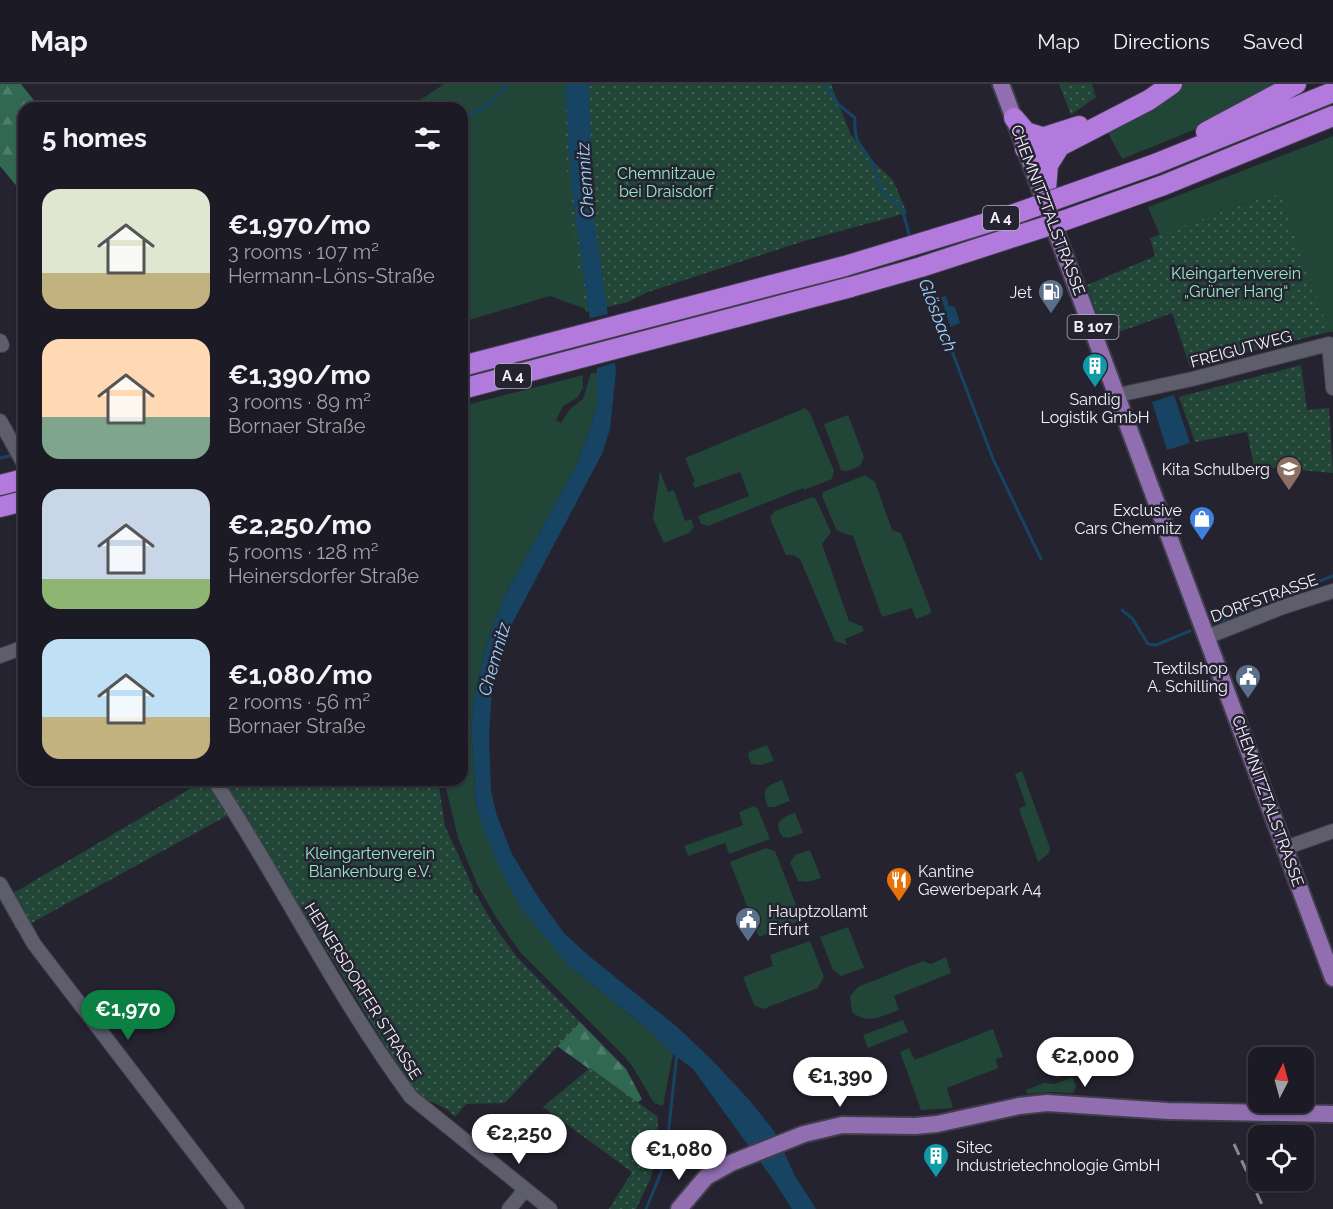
<!DOCTYPE html>
<meta charset="utf-8">
<style>
:root{--surface:#1c1a24;--page:#292731;--text:#f1f3f6;--muted:#a0a1a6;--line:#3a3841;--accent:#0b8043}
body{margin:0;font-family:Raleway,sans-serif;background:var(--page);color:var(--text);height:100vh;display:flex;flex-direction:column;font-size:22px;white-space:nowrap}
*{box-sizing:border-box;margin:0}
p{font-size:20px;color:var(--muted)}
.icon{flex:none;width:33px;height:33px;fill:none;stroke:currentColor;stroke-width:2;stroke-linecap:round;stroke-linejoin:round}
.map{position:relative;flex:1;overflow:hidden}
.panel{position:absolute;left:18px;top:18px;width:450px;height:684px;display:flex;flex-direction:column;background:var(--surface);border-radius:18px;box-shadow:0 2px 4px #0004,0 0 0 2px var(--line)}
.panel>*{flex:none}
.needle{width:39px;rotate:6deg}
.fabs{position:absolute;left:1248px;top:963px;display:grid;gap:12px}
.fabs a{display:grid;place-items:center;width:66px;height:66px;border-radius:12px;background:var(--surface);box-shadow:0 2px 4px #0004,0 0 0 2px var(--line);font-size:30px}
.price{position:absolute;translate:-50% -51px;padding:0 14px;border-radius:21px;background:#fff;color:#222;font-size:20px;line-height:39px;filter:drop-shadow(0 2px 3px #0008)}
.price::after{content:'';position:absolute;left:50%;top:36px;width:18px;height:14px;margin-left:-9px;background:inherit;clip-path:polygon(0 0,100% 0,50% 100%)}
.price.current{background:var(--accent);color:#fff}
ul{padding:0;list-style:none}
li{display:flex;align-items:center;gap:18px;height:150px;padding:0 24px}
li span{display:grid;place-items:center;flex:none;width:168px;height:120px;border-radius:18px;color:#555}
li>.icon{margin-inline-start:auto}
span .icon{width:72px;height:72px;fill:#fffc;stroke-width:1}
li b{font-size:26px}
h2{display:flex;justify-content:space-between;align-items:center;height:72px;padding:0 24px;font-size:26px}
header{display:flex;align-items:center;gap:36px;box-sizing:border-box;height:84px;padding:0 30px;background:var(--surface);border-bottom:2px solid var(--line)}
header strong{font-size:28px}
nav{display:flex;gap:33px;margin-inline-start:auto;font-size:21px}
.map>svg:first-child{display:block}
.grass{fill:#214536}
.forest{fill:url(#forest-firs)}
.park{fill:url(#park-dots)}
.water{fill:#164462}
.pier{fill:#252330}
.lines{fill:none;stroke-linecap:round;stroke-linejoin:round}
.stream{stroke:#164462;stroke-width:3}
.minor-casing{stroke:#403e4a;stroke-width:16}
.major-casing{stroke:#403e4a;stroke-width:20}
.highway-casing{stroke:#403e4a;stroke-width:22}
.minor{stroke:#5e5d6c;stroke-width:14}
.major{stroke:#906eb0;stroke-width:16}
.highway{stroke:#b27add;stroke-width:20}
.rail{stroke:#8a8894;stroke-width:3;stroke-dasharray:12 6;stroke-linecap:butt}
.highway-bridge-casing{stroke:#403e4a;stroke-width:22;stroke-linecap:butt}
.highway-bridge{stroke:#b27add;stroke-width:20}
.labels{text-anchor:middle;dominant-baseline:central;stroke-width:5;stroke-linejoin:round;paint-order:stroke}
.shield{fill:#252330;stroke:#b4b3be;stroke-width:1.5}
.shield-label{font-size:15px;font-weight:bold;fill:#f2f1fb}
.park-label{font-size:16px;fill:#93ebc4;stroke:#252330}
.street-label{font-size:16px;fill:#f2f1fb;stroke:#252330}
.poi-label{font-size:16px;fill:#f2f1fb;stroke:#252330;text-anchor:end}
.water-label{font-size:18px;font-style:italic;fill:#9dd3fd;stroke:#252330}
</style>
<header>
<strong>Map</strong>
<nav><a>Map</a><a>Directions</a><a>Saved</a></nav>
</header>
<div class="map">
<svg width="1333" height="1125" viewBox="0 0 1333 1125">
<defs>
<pattern id="forest-firs" width="22" height="20" patternUnits="userSpaceOnUse" patternTransform="scale(1.5)"><rect width="22" height="20" fill="#306851"/><path d="M5 1l3.5 6h-7zM16 11l3.5 6h-7z" fill="#4e7e6b"/></pattern>
<pattern id="park-dots" width="8" height="8" patternUnits="userSpaceOnUse" patternTransform="scale(1.5)"><rect width="8" height="8" fill="#214536"/><path d="M2 2h.1M6 6h.1" fill="none" stroke="#426054" stroke-width="1.8" stroke-linecap="round"/></pattern>
</defs>
<rect width="100%" height="100%" fill="#252330"/>
<path class="grass" d="M444,0H565L589,226L550,212L462,238V24H408Z
M1183,0H1285L1218,36L1122,75L1106,45L1176,7Z
M1333,52V248H1329L1258,115L1160,151L1148,123Z
M591,289H597V321L587,354L574,386L506,509L491,546L476,603L471,641L476,719L568,881L649,946L673,970L663,1022L654,1019L633,983L622,970L520,868L495,832L477,800L458,754L446,704V696H462V322L583,291V304L577,314L563,322L556,336L561,339L570,325L583,315Z
M805,324L810,329L834,387L832,395L804,406L803,404L708,442L701,440L698,432L749,412L740,388L695,404L692,399L695,398L685,374Z
M848,331L864,373L860,382L847,387L841,386L824,340Z
M660,387L668,408L674,406L685,437L691,435L694,443L689,449L664,459L653,435Z
M865,391L875,398L892,446L901,449L931,526L930,530L916,535L912,524L882,533L853,452L837,447L822,412L823,408Z
M813,413L816,415L831,448L822,460L849,537L862,542L864,547L845,555L847,561L835,557L800,475L793,471H786L771,437L770,433L775,427Z
M767,661L774,677L761,681L751,680L748,671L749,668Z
M1022,687L1050,764L1049,769L1038,778L1019,725L1026,721L1015,690Z
M225,696H271L247,697L229,707Z
M782,696L790,717L774,723H768C761,704 765,703 782,696Z
M754,722L758,725L770,755L729,770L725,759L688,772L684,762L743,741L739,728Z
M795,729L803,749L788,754L783,753C772,740 781,733 795,729Z
M766,764L775,767L802,836L759,853L730,778Z
M810,766L821,794L807,798L798,797L790,779L795,771Z
M848,843L864,884L841,892L833,886L820,853Z
M810,857L824,893L818,904L763,925L754,921L743,893L773,882L770,871Z
M946,873L951,889L894,912L899,926C883,932 867,941 852,928L850,912L858,903L923,877L931,880Z
M903,936L908,948L868,964L863,951Z
M993,945L1003,973L996,975L998,984L947,1004L953,1024L921,1026L900,968L909,964L915,976Z
M1061,976L1066,977L1071,988L1056,994L1051,980Z
M1073,993L1076,1003L1073,1009L1052,1008L1027,1010L1026,1006L1044,999L1055,1000Z"/>
<path class="forest" d="M0,0H21L40,24H24V111L0,82Z
M580,938L626,985L642,1015L637,1019L557,962Z"/>
<path class="park" d="M564,0H831L850,49L870,75L893,96L907,129L804,157L648,208L628,218L586,228C571,153 564,77 564,0Z
M1059,0H1092L1096,13L1071,31Z
M1280,110L1329,248L1190,283L1172,229L1105,253L1087,201L1155,172L1150,154L1258,115Z
M1301,281L1307,326L1329,324L1333,389L1254,382L1247,348L1195,358L1179,313Z
M205,696H208L230,730L17,847L0,817Z
M271,696H438L445,742L473,803V809L476,810L495,843L517,873L580,938L505,1019L466,1020L455,1033L447,1025L415,1010L229,707L247,697Z
M590,984L658,1033L656,1075L650,1096L636,1125H609L632,1088L543,1023Z"/>
<path class="water" d="M565,0H589L593,126L616,287L610,345L602,370L506,551L492,606L489,652L491,707L497,732L512,770L538,813L564,849L589,872L676,942L712,976L750,1017L774,1047L794,1090L816,1125H792L774,1097L693,985L673,970L649,946L568,881L520,823L500,784L485,749L476,719L471,641L476,603L491,546L506,509L574,386L587,354L597,321V288L571,99Z
M946,212L949,222L955,223L960,239L950,243L941,213Z
M1174,311L1190,359L1167,366L1152,318Z"/>
<path class="pier" d="M612,229L618,278L593,285L587,235Z"/>
<g class="lines">
<path class="stream" d="M825,0L839,21L855,34C854,63 862,59 873,80C879,91 876,101 885,110C890,115 896,116 900,122C905,131 907,144 910,154
M462,35L491,19L508,0
M923,191L993,375L1041,475
M0,374L13,371
M1281,512L1333,492
M1122,526L1132,534L1148,560L1156,561L1190,547
M1221,537L1274,515
M646,1125L665,1079L677,969"/>
<defs>
<path id="minor" d="M0,257L2,261
M1118,311L1192,295L1329,260L1333,304
M0,337L24,380
M1207,553L1283,523L1333,507
M0,572L24,563
M214,696C282,800 337,913 411,1013L550,1125
M1285,764L1333,747
M0,800L34,860L237,1125
M509,1125L525,1106"/>
<path id="major" d="M1001,0L1333,894
M679,1125L706,1093L731,1079L804,1050L842,1041L915,1042L937,1040L1019,1022L1047,1019L1168,1027L1333,1030"/>
<path id="highway" d="M1014,34L1026,48L1042,53
M1206,48L1296,0
M1060,62L1039,69L1025,65L1035,56L1079,42
M1155,80L1333,8
M1045,118L1048,81L1060,62L1149,16L1172,0
M1060,138L1164,101L1333,32
M462,282L845,182
M462,305L851,203
M0,401L24,395
M0,423L24,417"/>
</defs>
<use href="#minor" class="minor-casing"/>
<use href="#major" class="major-casing"/>
<use href="#highway" class="highway-casing"/>
<use href="#minor" class="minor"/>
<use href="#major" class="major"/>
<use href="#highway" class="highway"/>
<path class="rail" d="M1234,1060L1264,1125"/>
<defs>
<path id="highway-bridge" d="M845,182L1006,133L1155,80
M851,203L921,183L1060,138"/>
</defs>
<use href="#highway-bridge" class="highway-bridge-casing"/>
<use href="#highway-bridge" class="highway-bridge"/>
</g>
<defs>
<symbol id="fuel-pin" viewBox="-11 -11 22 30"><path d="M0 17L-7.5 6A9.5 9.5 0 1 1 7.5 6Z" fill="#5c6f8a" stroke="#252330"/><path d="M-5.5-6h7V0h2V4h1.3V-2.5L3-4.5l.8-.8L6-3V5H2.5V1h-1V6h-7ZM-4.2-4.7v3.2H.2V-4.7Z" fill="#fff"/></symbol>
<symbol id="building-pin" viewBox="-11 -11 22 30"><path d="M0 17L-7.5 6A9.5 9.5 0 1 1 7.5 6Z" fill="#0f9aa8" stroke="#252330"/><path d="M-4-6H4V6H1V3H-1V6H-4ZM-2.5-4.3h1.7v1.8h-1.7ZM.8-4.3h1.7v1.8H.8ZM-2.5-1h1.7V.8h-1.7ZM.8-1h1.7V.8H.8Z" fill="#fff"/></symbol>
<symbol id="school-pin" viewBox="-11 -11 22 30"><path d="M0 17L-7.5 6A9.5 9.5 0 1 1 7.5 6Z" fill="#8d6e63" stroke="#252330"/><path d="M0-5L7-2L0 1L-7-2ZM-4 1L0 2.5L4 1V4Q0 6-4 4Z" fill="#fff"/></symbol>
<symbol id="shop-pin" viewBox="-11 -11 22 30"><path d="M0 17L-7.5 6A9.5 9.5 0 1 1 7.5 6Z" fill="#3f7fe0" stroke="#252330"/><path d="M-5-2.5h2.3a2.7 3.5 0 0 1 5.4 0H5L5.5 6h-11ZM-1.5-2.5h3a1.5 2.3 0 0 0-3 0Z" fill="#fff"/></symbol>
<symbol id="civic-pin" viewBox="-11 -11 22 30"><path d="M0 17L-7.5 6A9.5 9.5 0 1 1 7.5 6Z" fill="#5c6f8a" stroke="#252330"/><path d="M-.6-6.5H3V-4.5H.6V-3L4-1V1h2V6H-6V1h2V-1L-.6-3ZM-1.2 2.5V6h2.4V2.5Z" fill="#fff"/></symbol>
<symbol id="restaurant-pin" viewBox="-11 -11 22 30"><path d="M0 17L-7.5 6A9.5 9.5 0 1 1 7.5 6Z" fill="#e8710a" stroke="#252330"/><path d="M-5-6h1v4h1v-4h1v4h1v-4h1v5L-1.5 .5V6h-2V.5L-5-1ZM5-6V6H3V1.5H1.5Q1.5-4 5-6Z" fill="#fff"/></symbol>
</defs>
<g fill-rule="evenodd">
<use href="#fuel-pin" x="1036" y="193" width="30" height="40"/>
<use href="#building-pin" x="1080" y="267" width="30" height="40"/>
<use href="#school-pin" x="1274" y="370" width="30" height="40"/>
<use href="#shop-pin" x="1187" y="420" width="30" height="40"/>
<use href="#civic-pin" x="1233" y="578" width="30" height="40"/>
<use href="#restaurant-pin" x="884" y="781" width="30" height="40"/>
<use href="#civic-pin" x="733" y="821" width="30" height="40"/>
<use href="#building-pin" x="921" y="1057" width="30" height="40"/>
</g>
<g class="labels">
<g class="shield">
<rect x="983" y="122" width="36" height="24" rx="4.5"/>
<rect x="1067.5" y="231" width="51" height="24" rx="4.5"/>
<rect x="495" y="280" width="36" height="24" rx="4.5"/>
</g>
<g class="shield-label">
<text x="1001" y="134">A 4</text>
<text x="1093" y="243">B 107</text>
<text x="513" y="292">A 4</text>
</g>
<g class="park-label">
<text x="666" y="89">Chemnitzaue<tspan x="666" dy="18">bei Draisdorf</tspan></text>
<text x="1236" y="189">Kleingartenverein<tspan x="1236" dy="18">„Grüner Hang“</tspan></text>
<text x="370" y="769">Kleingartenverein<tspan x="370" dy="18">Blankenburg e.V.</tspan></text>
</g>
<g class="street-label">
<text transform="translate(1048 126) rotate(69)">CHEMNITZTALSTRASSE</text>
<text transform="translate(1241 265) rotate(-15)">FREIGUTWEG</text>
<text transform="translate(1264 514) rotate(-20)">DORFSTRASSE</text>
<text transform="translate(1268 717) rotate(70)">CHEMNITZTALSTRASSE</text>
<text transform="translate(363 907) rotate(58)">HEINERSDORFER STRASSE</text>
</g>
<g class="poi-label">
<text x="1032" y="208">Jet</text>
<text x="1095" y="315" text-anchor="middle">Sandig<tspan x="1095" dy="18">Logistik GmbH</tspan></text>
<text x="1270" y="385">Kita Schulberg</text>
<text x="1182" y="426">Exclusive<tspan x="1182" dy="18">Cars Chemnitz</tspan></text>
<text x="1228" y="584">Textilshop<tspan x="1228" dy="18">A. Schilling</tspan></text>
<text x="918" y="787" text-anchor="start">Kantine<tspan x="918" dy="18">Gewerbepark A4</tspan></text>
<text x="768" y="827" text-anchor="start">Hauptzollamt<tspan x="768" dy="18">Erfurt</tspan></text>
<text x="956" y="1063" text-anchor="start">Sitec<tspan x="956" dy="18">Industrietechnologie GmbH</tspan></text>
</g>
<g class="water-label">
<text transform="translate(585 96) rotate(-94)">Chemnitz</text>
<text transform="translate(938 231) rotate(69)">Glösbach</text>
<text transform="translate(494 575) rotate(-74)">Chemnitz</text>
</g>
</g>
</svg>
<div class="fabs">
<a><svg class="needle" viewBox="-14 -14 28 28"><path d="M0-13l5 13h-10z" fill="#e53935"/><path d="M0 13l5-13h-10z" fill="#a0a1a6"/></svg></a>
<a><svg class="icon" aria-label="locate" viewBox="0 0 24 24"><circle cx="12" cy="12" r="6"/><path d="M12 2v4M12 18v4M2 12h4M18 12h4"/></svg></a>
</div>
<b class="price current" style="left:128px;top:957px">€1,970</b>
<b class="price" style="left:1085px;top:1004px">€2,000</b>
<b class="price" style="left:840px;top:1024px">€1,390</b>
<b class="price" style="left:519px;top:1081px">€2,250</b>
<b class="price" style="left:679px;top:1097px">€1,080</b>
<section class="panel">
<h2>5 homes<svg class="icon" aria-label="filters" viewBox="0 0 24 24"><path d="M4 7h16M4 17h16"/><circle cx="9" cy="7" r="2"/><circle cx="15" cy="17" r="2"/></svg></h2>
<ul>
<li><span style="background:linear-gradient(#dfe7d0 70%,#c2b280 0)"><svg class="icon" aria-label="home" viewBox="0 0 24 24"><path d="M3 11l9-7 9 7M6 9v11h12V9"/></svg></span><div><b>€1,970/mo</b><p>3 rooms · 107 m²</p><p>Hermann-Löns-Straße</p></div></li>
<li><span style="background:linear-gradient(#ffd9b3 65%,#7fa58c 0)"><svg class="icon" aria-label="home" viewBox="0 0 24 24"><path d="M3 11l9-7 9 7M6 9v11h12V9"/></svg></span><div><b>€1,390/mo</b><p>3 rooms · 89 m²</p><p>Bornaer Straße</p></div></li>
<li><span style="background:linear-gradient(#c9d6e8 75%,#8fb573 0)"><svg class="icon" aria-label="home" viewBox="0 0 24 24"><path d="M3 11l9-7 9 7M6 9v11h12V9"/></svg></span><div><b>€2,250/mo</b><p>5 rooms · 128 m²</p><p>Heinersdorfer Straße</p></div></li>
<li><span style="background:linear-gradient(#bfe0f5 65%,#c2b280 0)"><svg class="icon" aria-label="home" viewBox="0 0 24 24"><path d="M3 11l9-7 9 7M6 9v11h12V9"/></svg></span><div><b>€1,080/mo</b><p>2 rooms · 56 m²</p><p>Bornaer Straße</p></div></li>
</ul>
</section>
</div>
